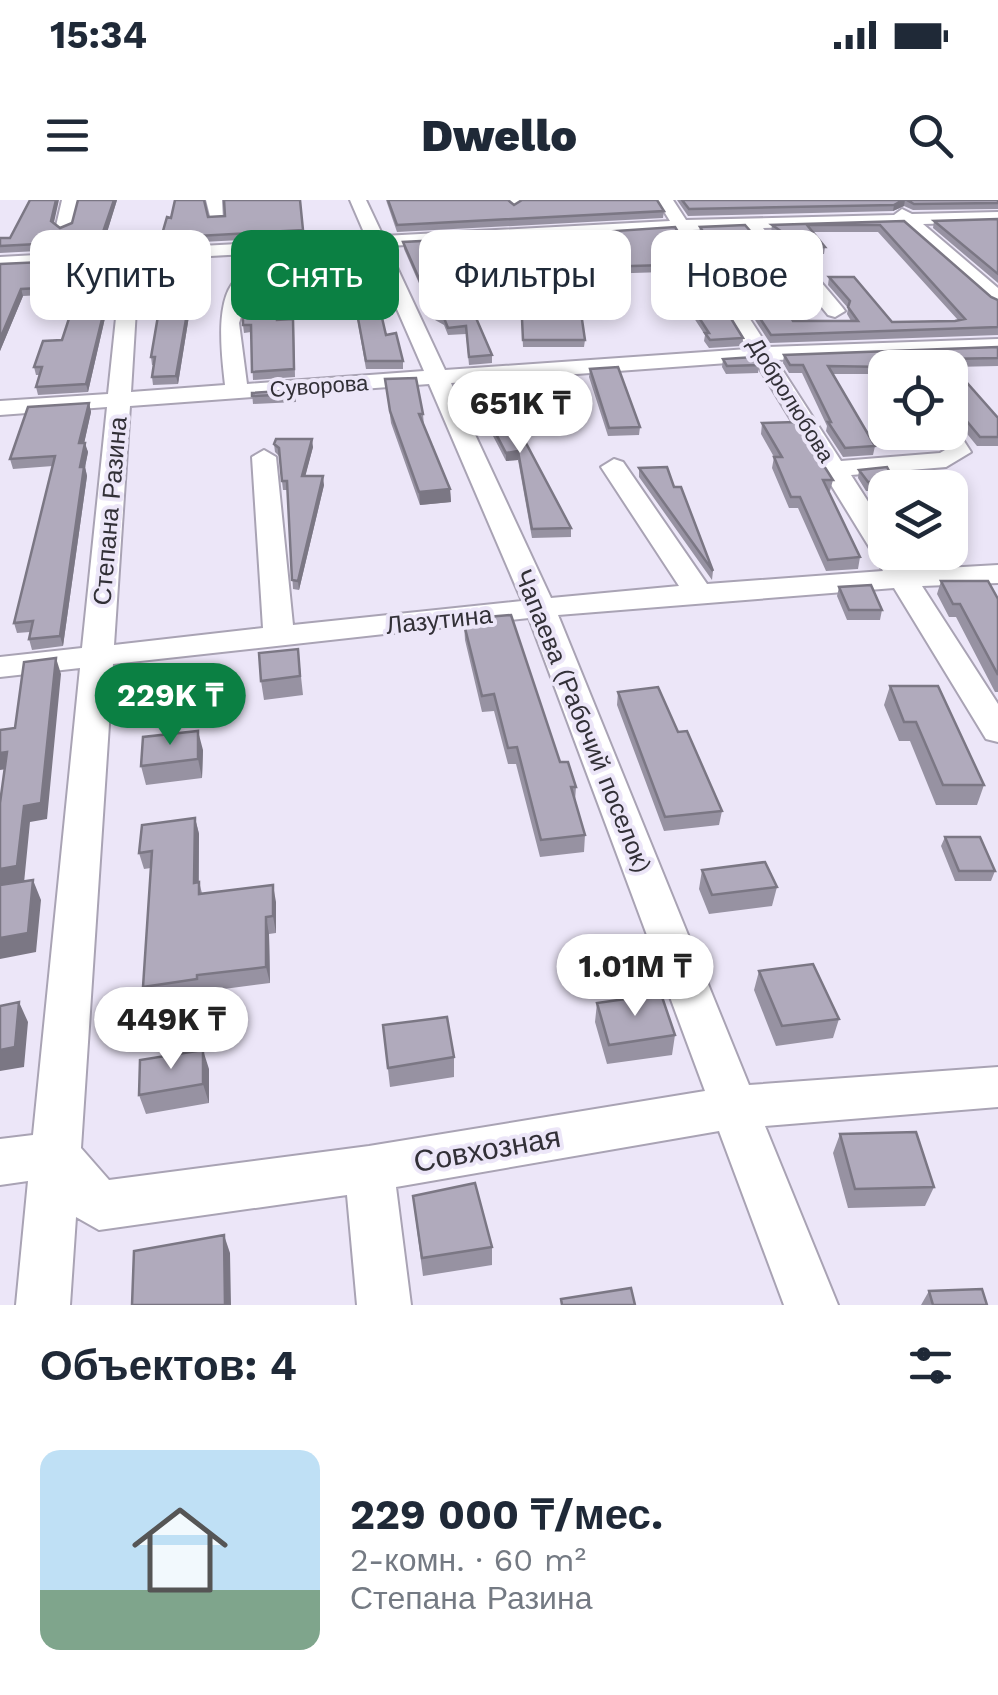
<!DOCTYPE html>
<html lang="ru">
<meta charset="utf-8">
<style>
:root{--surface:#fff;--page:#f6f6f7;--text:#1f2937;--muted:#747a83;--line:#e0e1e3;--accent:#0b8043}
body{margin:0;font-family:"Work Sans",sans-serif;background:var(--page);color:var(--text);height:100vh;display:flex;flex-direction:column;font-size:38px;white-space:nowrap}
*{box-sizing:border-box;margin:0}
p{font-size:32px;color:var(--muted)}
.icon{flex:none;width:55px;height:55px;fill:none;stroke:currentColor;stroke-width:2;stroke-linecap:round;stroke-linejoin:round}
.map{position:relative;height:1105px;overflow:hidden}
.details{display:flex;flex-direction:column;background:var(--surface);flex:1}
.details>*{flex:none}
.banner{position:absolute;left:30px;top:30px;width:940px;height:90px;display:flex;gap:20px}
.buttons{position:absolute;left:868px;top:150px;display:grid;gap:20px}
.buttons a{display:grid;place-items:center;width:100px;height:100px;border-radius:20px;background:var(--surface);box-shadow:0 5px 15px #0003;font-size:50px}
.price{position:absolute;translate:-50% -85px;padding:0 22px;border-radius:35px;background:#fff;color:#222;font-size:32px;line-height:65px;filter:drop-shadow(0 2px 5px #0008)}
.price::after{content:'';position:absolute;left:50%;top:60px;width:30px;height:22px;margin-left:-15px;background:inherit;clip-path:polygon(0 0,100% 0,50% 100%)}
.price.active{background:var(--accent);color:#fff}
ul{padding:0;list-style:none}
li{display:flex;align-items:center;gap:30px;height:250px;padding:0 40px}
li+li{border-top:2px solid var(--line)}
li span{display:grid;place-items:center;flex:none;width:280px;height:200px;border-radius:20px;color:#555}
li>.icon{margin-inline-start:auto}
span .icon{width:120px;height:120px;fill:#fffc;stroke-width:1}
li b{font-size:42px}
h2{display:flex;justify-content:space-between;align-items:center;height:120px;padding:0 40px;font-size:42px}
.pill{padding:0 35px;border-radius:20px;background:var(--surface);box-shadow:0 5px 15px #0003;font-size:35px;line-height:90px}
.pill.active{background:var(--accent);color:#fff}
.status{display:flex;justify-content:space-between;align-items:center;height:70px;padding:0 50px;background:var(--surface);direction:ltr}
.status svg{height:28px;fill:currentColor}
header{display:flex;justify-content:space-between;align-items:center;height:130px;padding:0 40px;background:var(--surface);font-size:45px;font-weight:800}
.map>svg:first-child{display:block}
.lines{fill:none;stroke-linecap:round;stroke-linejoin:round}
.minor-casing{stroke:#a9a3b4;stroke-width:4}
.minor{fill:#fff;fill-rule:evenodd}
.wall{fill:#9792a2}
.shaded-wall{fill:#7b7784}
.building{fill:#b0aabc;stroke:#7b7784;stroke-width:2.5}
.labels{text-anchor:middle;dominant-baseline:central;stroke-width:8;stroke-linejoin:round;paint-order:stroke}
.far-street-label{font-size:22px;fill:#323037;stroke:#ece6f8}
.street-label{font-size:25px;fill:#323037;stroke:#ece6f8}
.near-street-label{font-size:30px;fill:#323037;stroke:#ece6f8}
</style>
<div class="status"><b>15:34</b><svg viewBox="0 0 49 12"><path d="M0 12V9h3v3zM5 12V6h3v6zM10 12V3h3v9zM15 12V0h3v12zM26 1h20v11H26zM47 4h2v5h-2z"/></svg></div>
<header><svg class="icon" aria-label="menu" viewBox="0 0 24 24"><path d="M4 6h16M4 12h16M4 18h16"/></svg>Dwello<svg class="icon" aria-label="search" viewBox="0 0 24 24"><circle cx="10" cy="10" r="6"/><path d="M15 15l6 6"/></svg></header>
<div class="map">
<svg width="998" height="1105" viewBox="0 0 998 1105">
<rect width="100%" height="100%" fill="#ece6f8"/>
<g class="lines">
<defs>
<path id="minor" d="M62,0H78L72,26L64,31L56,26Z
M206,0H222L223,20H211Z
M350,0H366L383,36L670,21L657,0H673L686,20L894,15L902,9L912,14L998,12V22L923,24L998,88V104L991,102L904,24L763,28L774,42L794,50L842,107L845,111L835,117L828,115L782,58L762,50L746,28L692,30L768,147L998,139V151L776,160L841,261L940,253L945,250L935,232H950V226L955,227L971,252L946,267L851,275L885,328V352H897L911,370L998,365V383L922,386L998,504V542L986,539L894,388L558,415L749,885L998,867V907L765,926L838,1105H784L719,931L396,987L411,1105H357L347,995L99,1030L76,1017L70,1105H16L28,981L0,985V939L33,935L80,468L0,477V457L82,448L107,207L0,215V201L108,194L122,61L0,67V57L366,37ZM676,30L748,149L445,170L387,46L561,37L572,52L548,68L565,105L575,111L585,105L567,70L591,53L577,36ZM370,47L424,171L247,184L239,123L253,80L244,74C212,88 222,157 225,185L131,192L139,60ZM755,161L871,350L881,357L878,362L883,371L707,384L623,262L614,259L601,267L679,386L551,398L451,183ZM429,184L522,401L293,425L276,257L264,250L252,257L263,428L114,445L130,206ZM529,418L705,891L369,946L109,980L81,948L113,464Z
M505,0H521L522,3L514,8Z"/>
</defs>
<use href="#minor" class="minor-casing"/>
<use href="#minor" class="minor"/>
</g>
<path class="wall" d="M78,0H117L107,32L116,38L113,47L0,53V38H10L54,23L60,28L72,23Z
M300,0L304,37L162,44L161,38L171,18L225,16Z
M386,0H508L514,5L664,11L663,18L397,32Z
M677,0H998V9L913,10L904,6L893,11L688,16Z
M998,19V83L933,28L934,21Z
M904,21L991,97L998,100V135L770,143L699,34L700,27L765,48L764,55H754L793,121H851L847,114L848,108L828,85L829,77L892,122L958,120L878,32H813L825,47L824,54H802L771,32L772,25Z
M675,27L743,138L742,146L709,148L704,141L705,135L664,72L601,74L611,103V110H584V103L586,100L572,71V64L592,49L585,39V33Z
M403,42L567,51L547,68L562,99L585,140L584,147H523L521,104L471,108L492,155V163L469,165L466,134L448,135L444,125L435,120L404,49Z
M305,48L306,58L292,60V71L267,73L269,115L294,126L295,177L253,180L251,132L244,133L243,125L254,76L246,67H236L235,60Z
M346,55L386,135L403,161V169H366Z
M107,59L108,65L100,92L23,96L0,151V64Z
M185,61L180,95L189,116L178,184L153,185L152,177L154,165H152L151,157L164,104L155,105L154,97Z
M102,96L104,103L102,111H104L105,118L88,192L38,195L36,187L40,175H36L34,167Z
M998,147V166L953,167L998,218V246H977L950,213V168H885V174H833L875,246L873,255L843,257L826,231L827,226L802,173H789L783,163L784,155Z
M723,159L759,165L758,173L726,174L722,167Z
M590,169L640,227L639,235L608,236L589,177Z
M467,178L500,194L571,328V337L532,338L518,260L506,261L467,186Z
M385,179L423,214L424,226L450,289L451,302L420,305L391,223Z
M295,190L296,202L253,204L252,193Z
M89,203L91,212L84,243L88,252L85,267L87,276L63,446L32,450L29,439L30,432L17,433L14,423L53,266L13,269L10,259Z
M762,223L833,280L830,291H828L860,357L858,369L826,371L798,308H789L772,268L774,257L761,234Z
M274,244L313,247L305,276L324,285L299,390L293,389L287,290H283L279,256L275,252Z
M639,268L674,287L713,371L712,380L639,277Z
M859,270L895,282L893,288H885V310L880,299L882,291H866L858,278Z
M907,352H938L937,355H908Z
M941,381L998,399V492H995L956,417H949L937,394Z
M839,387L882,410L880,420H847L837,396Z
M475,418L560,562L576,587L575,601L585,635L584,652L540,657L516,564H508L494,511L482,512L465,440L464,424L475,423Z
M298,449L303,495L264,500L261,481Z
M890,486L984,585L977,605H936L910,541H899L884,505Z
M618,492L678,532L722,611L719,625L664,631L617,505Z
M203,550L202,578L146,585L141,566Z
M195,618L199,634V682L202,693L276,702V733L269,734L270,783L201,792V795L148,803L143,787L151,668L144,669L139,653Z
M945,637L995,671L991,681H955L941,646Z
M702,670L777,687L772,706L709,714L699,689Z
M759,771L839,819L833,838L776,846L754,790Z
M597,803L675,835L672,855L607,864L595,822Z
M383,825L454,857V877L390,887Z
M209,869V903L146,914L139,895Z
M840,934L934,987L925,1006L848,1008L833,953Z
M415,1014L492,1047V1065L423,1076Z
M929,1091L987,1105H921Z"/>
<path class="shaded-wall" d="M56,0H59L53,27L51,21Z
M114,0H117L105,39L103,32Z
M903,0H905L904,6L893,11L894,5Z
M567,44V51L545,70V63Z
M305,52L306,58L292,60V71L291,53Z
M184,54L185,61L179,102L178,94Z
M107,59L108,65L100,92L99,85Z
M21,89L23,96L0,151V139Z
M187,96L189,116L178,184L176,176Z
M104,111L105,118L88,192L86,184Z
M89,203L91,212L82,253L79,243Z
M312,239L313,247L303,285L302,276Z
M85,243L88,252L85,267L87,276L63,446L60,436L80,267Z
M518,251V260L506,261V253Z
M323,276L324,285L299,390L298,381Z
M450,289L451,302L420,305L419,292Z
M56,458L61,474L47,619L30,622L24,683L0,686V669L24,606Z
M198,531L203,550L202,578L198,559Z
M7,552L13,568L0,570V553Z
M195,618L199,634L198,699L194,683Z
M33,680L41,700L36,752L0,759V738Z
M273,685L276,702V733L273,716Z
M266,717L269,734L270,783L266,767Z
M19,802L28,822L24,867L0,871V850Z
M203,850L209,869V903L203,884Z
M224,1035L230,1053L231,1105H225Z"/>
<path class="building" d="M30,0H56L51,21L60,28L72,23L78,0H114L103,32H115L112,40L0,46V38H10Z
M175,0H204L208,17L225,16L224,0H300L303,30L161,38L167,17L171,18Z
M388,0H508L514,5L522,0H657L664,11L397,25Z
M682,0H903L894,5L689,9Z
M907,0H998V3L914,4Z
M998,19V74L934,21Z
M904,21L991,97L998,100V127L771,135L700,27L745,25L765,48H750L793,121H858L848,107L850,101L829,77H854L892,122L955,121L965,119L880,25H807L825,47H804L772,25Z
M675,27L743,138L710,140L705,133H709L665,65L599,67L611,103H584L589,96L572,64L595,47L585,33Z
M559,34L567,44L545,63L562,99L573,107L580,106L585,140H523L521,97L463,101L465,106L470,104L492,155L469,157L466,126L448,128L444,118L434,113L403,42Z
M365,45L386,135L396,133L403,161H366L345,49Z
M305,48V52L291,53V64L267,66L268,115L277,114V120L293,119L294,169L252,172L251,125H243V112L256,72L245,60H235L236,52Z
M184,54L178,94L187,96L188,108L176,176L152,177L155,157H151L159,110H163L165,97H154L158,56Z
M107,59L99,85L21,89L0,139V64Z
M102,96L98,111H104L86,184L36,187L42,167H34L43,141L62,140L76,97Z
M998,147V158L946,159L998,218V237H980L950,201V168L828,166L875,246L845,248L828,222H831L803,165H790L784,155Z
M754,157L759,165L727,166L723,159Z
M618,167L640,227L609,228L590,169Z
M497,176L500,194L571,328L532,329L518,251L506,253L467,178Z
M416,178L423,214H419L450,289L419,292L390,211L385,179Z
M295,190V194L252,196V193Z
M89,203L79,243H85L80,267H84L60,436L29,439L33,421L14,423L55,256L10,259L28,207Z
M796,222L833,280H823L860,357L828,360L800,297H791L774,257H782L762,223Z
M276,239H312L302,276H323L298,381L292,380L287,281H282L279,248L274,244Z
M667,267L674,287H681L713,371L639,268Z
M887,267L895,282H868L859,270Z
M941,381H988L998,399V475L960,404H953Z
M871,385L882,410H849L839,387Z
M511,415L560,562H568L576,587H571L585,635L541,640L517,547L508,548L494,494L482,496L464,424L476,423L475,418Z
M298,449L300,476L261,481L259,453Z
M56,458L41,603L24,606L17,666L0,669V603L7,552L0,553V530L15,528L24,462Z
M890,486H938L984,585H943L916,522H904Z
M658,487L678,532L687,531L722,611L665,617L618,492Z
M198,531V559L141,566L143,537Z
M195,618L194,683L199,682V694L273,685V716L266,717V767L197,775V779L143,787L152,651L139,653L142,625Z
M945,637H980L995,671H959Z
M765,662L777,687L712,695L702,670Z
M33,680L28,733L0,738V685Z
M813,764L839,819L782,826L759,771Z
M661,794L675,835L609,845L597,803Z
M19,802L15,847L0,850V806Z
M447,817L454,857L388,868L383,825Z
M203,850V884L139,895L140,860Z
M916,932L934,987L855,989L840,934Z
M475,983L492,1047L422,1058L413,996Z
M224,1035L225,1105H132L134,1051Z
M631,1088L635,1105H562L561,1099Z
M982,1089L987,1105H933L929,1091Z"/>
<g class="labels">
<g class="far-street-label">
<text transform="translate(319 186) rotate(-4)">Суворова</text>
<text transform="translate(791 200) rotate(58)">Добролюбова</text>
</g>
<g class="street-label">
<text transform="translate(110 311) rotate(-85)">Степана Разина</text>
<text transform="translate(439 420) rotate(-6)">Лазутина</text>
<text transform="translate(583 521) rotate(68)">Чапаева (Рабочий поселок)</text>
</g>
<g class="near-street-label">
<text transform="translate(487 949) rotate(-10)">Совхозная</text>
</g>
</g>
</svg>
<div class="buttons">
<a><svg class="icon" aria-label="locate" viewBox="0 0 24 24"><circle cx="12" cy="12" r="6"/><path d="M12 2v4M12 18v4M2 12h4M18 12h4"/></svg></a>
<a><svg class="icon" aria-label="layers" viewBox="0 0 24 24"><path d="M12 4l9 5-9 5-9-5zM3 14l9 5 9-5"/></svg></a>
</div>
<b class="price" style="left:520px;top:256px">651K ₸</b>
<b class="price active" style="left:170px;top:548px">229K ₸</b>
<b class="price" style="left:635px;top:819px">1.01M ₸</b>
<b class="price" style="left:171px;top:872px">449K ₸</b>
<div class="banner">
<a class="pill">Купить</a>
<a class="pill active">Снять</a>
<a class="pill">Фильтры</a>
<a class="pill">Новое</a>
</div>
</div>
<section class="details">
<h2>Объектов: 4<svg class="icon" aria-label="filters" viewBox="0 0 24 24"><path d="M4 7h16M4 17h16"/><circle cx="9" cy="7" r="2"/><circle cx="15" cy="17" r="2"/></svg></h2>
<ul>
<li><span style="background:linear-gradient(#bfe0f5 70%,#7fa58c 0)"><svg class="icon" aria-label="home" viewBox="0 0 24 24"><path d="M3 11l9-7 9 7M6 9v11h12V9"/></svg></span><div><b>229 000 ₸/мес.</b><p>2-комн. · 60 m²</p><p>Степана Разина</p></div></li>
</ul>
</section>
